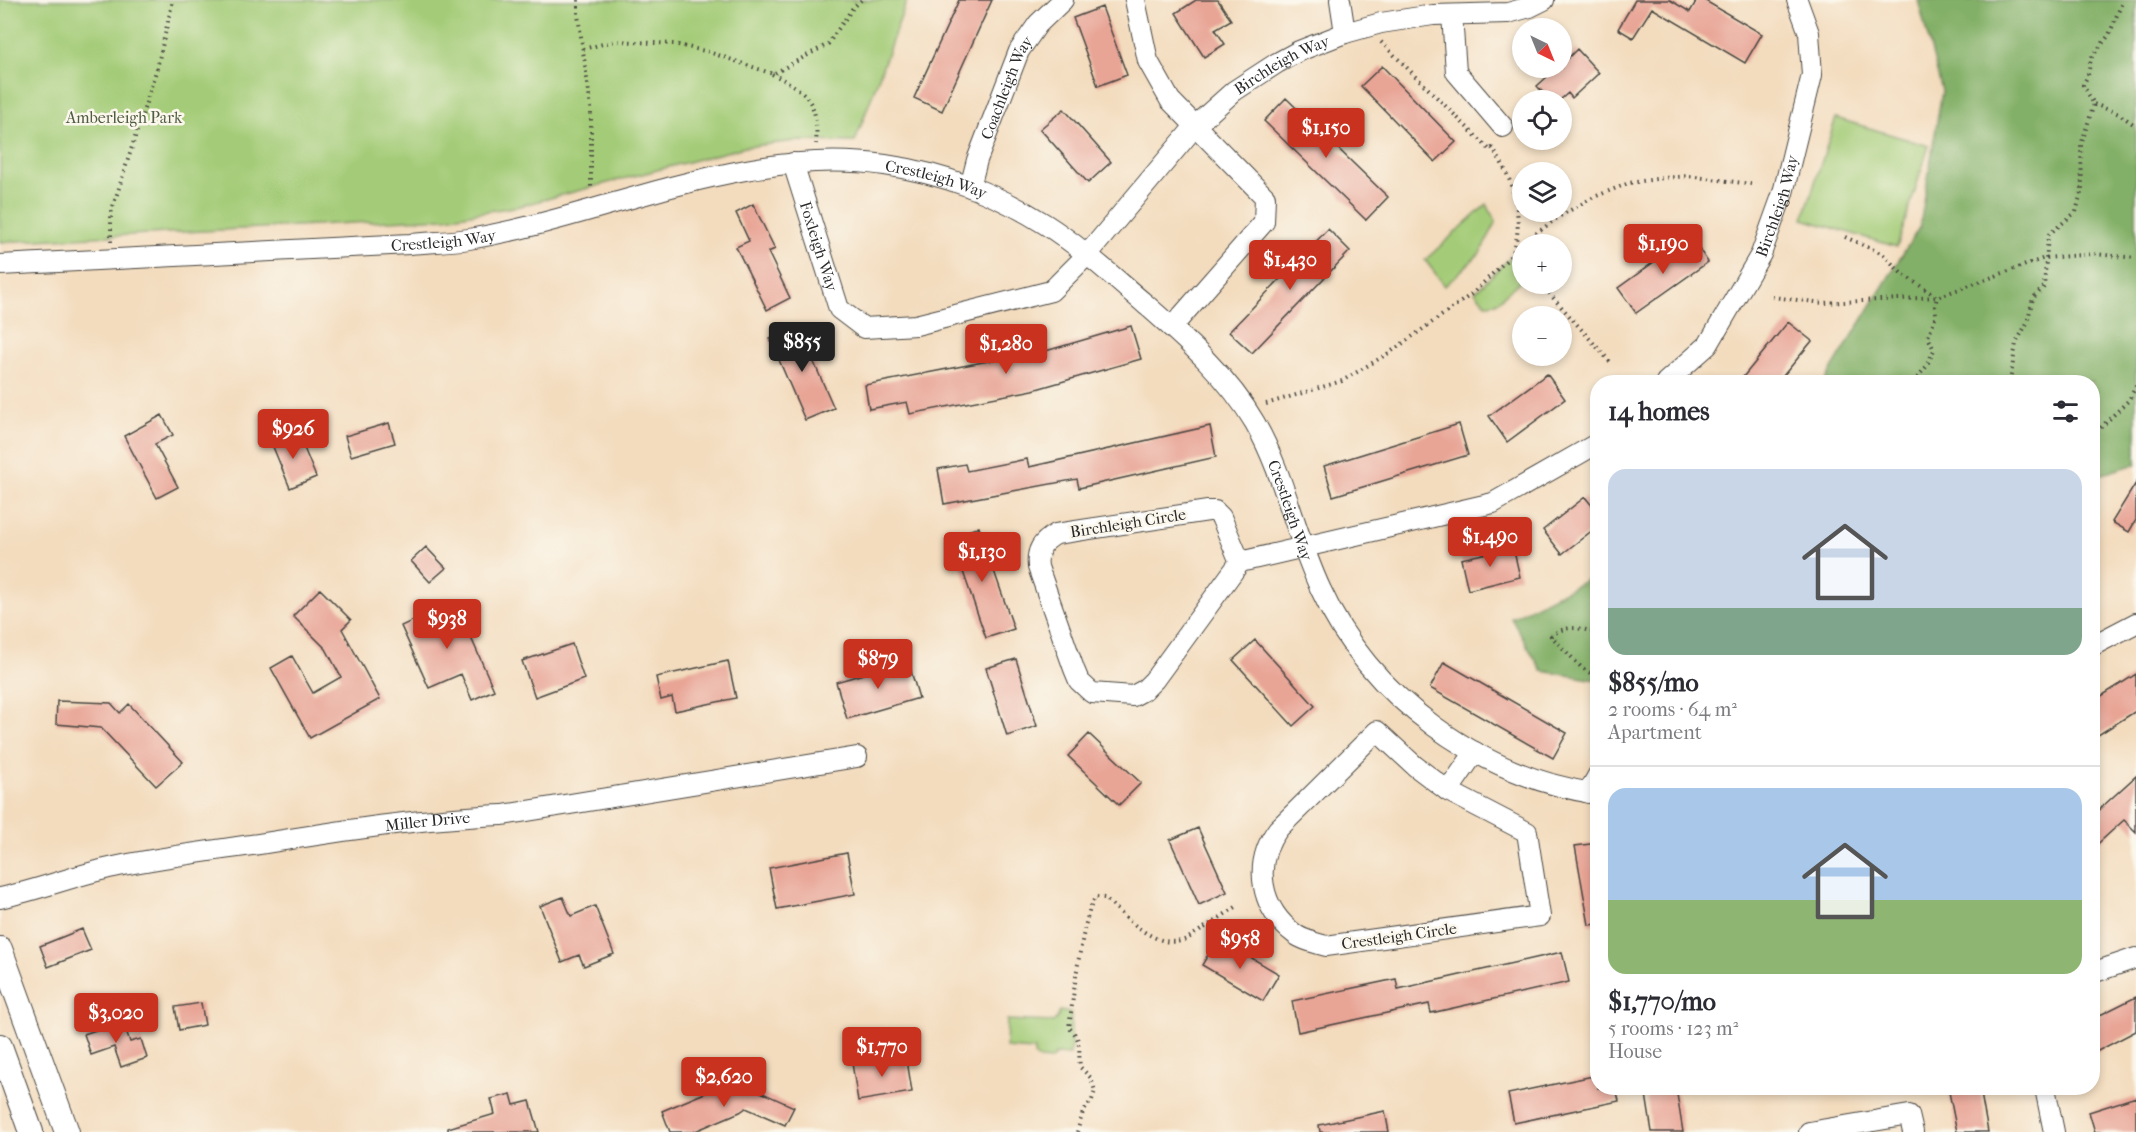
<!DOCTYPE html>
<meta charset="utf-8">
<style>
:root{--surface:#fff;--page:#f7f7f7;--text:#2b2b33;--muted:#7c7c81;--line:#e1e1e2;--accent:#c8321e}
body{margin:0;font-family:"IM FELL French Canon",serif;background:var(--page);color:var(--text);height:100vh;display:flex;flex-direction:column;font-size:22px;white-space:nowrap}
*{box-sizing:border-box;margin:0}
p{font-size:20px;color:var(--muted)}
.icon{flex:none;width:33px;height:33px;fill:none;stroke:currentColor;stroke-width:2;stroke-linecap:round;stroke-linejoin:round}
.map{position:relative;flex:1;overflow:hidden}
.details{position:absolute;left:1590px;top:375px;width:510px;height:720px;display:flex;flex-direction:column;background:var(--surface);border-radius:24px;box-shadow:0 3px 9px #0003}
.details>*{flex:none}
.needle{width:39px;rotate:137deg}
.controls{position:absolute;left:1512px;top:18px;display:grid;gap:12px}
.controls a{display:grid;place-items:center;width:60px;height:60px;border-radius:50%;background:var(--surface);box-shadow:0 3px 9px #0003;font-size:30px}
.price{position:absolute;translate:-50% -51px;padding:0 14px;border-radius:6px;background:var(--accent);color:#fff;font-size:20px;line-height:39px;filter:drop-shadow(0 2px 3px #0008)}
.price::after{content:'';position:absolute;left:50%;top:36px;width:18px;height:14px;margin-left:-9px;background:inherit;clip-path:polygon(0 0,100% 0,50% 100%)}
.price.active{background:#222;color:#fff}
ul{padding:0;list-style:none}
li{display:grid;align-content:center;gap:12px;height:318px;padding:0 18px}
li+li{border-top:2px solid var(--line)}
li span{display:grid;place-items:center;height:186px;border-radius:18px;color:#555}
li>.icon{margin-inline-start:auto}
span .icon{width:108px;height:108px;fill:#fffc;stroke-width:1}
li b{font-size:26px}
h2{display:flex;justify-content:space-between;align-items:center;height:72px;padding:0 18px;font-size:26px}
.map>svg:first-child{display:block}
.green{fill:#a4cc78;stroke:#687c52;stroke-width:1.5}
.forest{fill:#83b068;stroke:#576e4a;stroke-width:1.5}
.building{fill:#e8a596}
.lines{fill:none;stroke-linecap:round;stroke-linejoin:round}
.minor-casing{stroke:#494641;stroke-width:22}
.major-casing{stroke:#494641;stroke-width:26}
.path{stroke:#494641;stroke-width:4;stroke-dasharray:1.5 4.5;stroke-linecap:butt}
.minor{stroke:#fff;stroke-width:20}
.major{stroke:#fff;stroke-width:24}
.labels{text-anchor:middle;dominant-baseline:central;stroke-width:5;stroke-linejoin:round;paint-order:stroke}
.street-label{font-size:16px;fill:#2b2b2b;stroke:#fbf7ec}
.park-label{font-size:16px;fill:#4f5b42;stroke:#fbf7ec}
</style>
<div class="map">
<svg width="2136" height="1132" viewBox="0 0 2136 1132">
<rect width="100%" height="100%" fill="#fbf7ec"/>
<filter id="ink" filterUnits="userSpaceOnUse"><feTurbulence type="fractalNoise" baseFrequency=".0167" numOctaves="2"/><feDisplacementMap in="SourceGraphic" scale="12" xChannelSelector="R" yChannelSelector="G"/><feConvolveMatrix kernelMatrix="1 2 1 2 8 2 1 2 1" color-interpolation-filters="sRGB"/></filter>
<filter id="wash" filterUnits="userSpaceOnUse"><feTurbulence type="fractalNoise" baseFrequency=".008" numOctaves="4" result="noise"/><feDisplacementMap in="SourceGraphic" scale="24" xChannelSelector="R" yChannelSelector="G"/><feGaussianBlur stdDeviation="1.35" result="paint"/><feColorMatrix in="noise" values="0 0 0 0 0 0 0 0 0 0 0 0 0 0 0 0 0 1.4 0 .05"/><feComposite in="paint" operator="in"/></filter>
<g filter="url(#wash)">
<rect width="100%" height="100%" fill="#f3dcbe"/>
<path class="green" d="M0,0H907L855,142L795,141L745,147L520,206L445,218L0,242Z
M1836,118L1929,146L1897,247L1803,219Z
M1487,204L1496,223L1480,253L1445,286L1425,260Z
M1513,255L1522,265V279L1496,303L1486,304L1475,292Z
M1060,1011L1071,1013C1070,1028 1072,1040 1070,1055L1056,1054L1051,1060L1039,1059L1034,1055V1050L1006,1048L1007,1020L1053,1022L1058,1017Z"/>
<path class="forest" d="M1918,0H2136V464L2093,477L2092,382H1824L1920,226L1942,91Z
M1597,575V680L1542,671L1511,618Z"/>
<g id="blocks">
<path class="building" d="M959,0H992L942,111L914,98Z
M1196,0H1218L1231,20L1215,29L1225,44L1204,57L1176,13Z
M1635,0H1670L1690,12L1697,0H1704L1762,34L1745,63L1652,8L1633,38L1618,29Z
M1102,7L1127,75L1098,86L1073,18Z
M1577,49L1599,73L1572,98L1568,93L1560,100H1550L1537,86L1557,68H1562V64Z
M1382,66L1456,142L1435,162L1361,86Z
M1286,98L1388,197L1366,220L1264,121Z
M1064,109L1111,162L1088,183L1040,129Z
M753,204L775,249L768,252L790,298L767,310L736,247L749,241L736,213Z
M1328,229L1350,251L1252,353L1229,332Z
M1690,236L1708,262L1636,313L1618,288Z
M1788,322L1812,341L1778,382H1739Z
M798,326L834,408L805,420L770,339Z
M1131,326L1141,359L1033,390L910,414L907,402L869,409L865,385L1004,358L1005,363Z
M1547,374L1565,399L1507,442L1489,416Z
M162,415L173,435L155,444L178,487L157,498L124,436Z
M389,423L395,443L351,456L345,436Z
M1459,424L1468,455L1333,496L1324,466Z
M1210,426L1216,457L1079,488L1077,479L944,504L938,469L965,464L967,471L1027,459L1029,467Z
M297,431L316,477L290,488L271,442Z
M2136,483V520L2129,532L2112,522Z
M1585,497L1598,513V526L1562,554L1543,530Z
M979,527L1014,629L986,638L951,537Z
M426,547L446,568L430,582L411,561Z
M1513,547L1520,577L1468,590L1461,559Z
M320,589L351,620L342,629L380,699L310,738L271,668L292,656L313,693L341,677L326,649L293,616Z
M455,601L494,690L472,700L461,674L429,688L401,626Z
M1255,640L1315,706L1293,726L1233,660Z
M572,644L584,679L535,697L522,661Z
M1016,659L1037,726L1007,736L986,668Z
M728,661L736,698L675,711L672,697L661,700L656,677Z
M908,661L919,698L847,719L836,682Z
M1444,662L1567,733L1553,758L1430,688Z
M2136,674V711L2092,739V702Z
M57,701L111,703L120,713L129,704L183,762L156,786L101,728L56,724Z
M1089,734L1141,783L1119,805L1068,756Z
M2136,776V832L2124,820L2092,849V816Z
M1198,828L1227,892L1199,905L1170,840Z
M1598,843V924L1589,925L1575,846Z
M847,853L855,894L777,909L769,868Z
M563,897L571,916L595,906L614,954L584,966L579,955L562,962L540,906Z
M82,929L91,950L48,967L40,946Z
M1218,938L1279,974L1263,1001L1202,965Z
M1562,952L1569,982L1431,1013L1429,1004L1298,1032L1292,1001L1396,979L1398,989Z
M2136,997V1031L2092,1054V1019Z
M201,1003L205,1025L179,1030L175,1007Z
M123,1021L130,1042L141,1039L147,1058L121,1067L114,1047L91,1055L84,1034Z
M906,1054L912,1092L858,1101L852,1063Z
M1598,1075V1088H1616L1619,1101L1514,1123L1508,1094Z
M731,1082L735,1091L745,1085L794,1107L785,1125L746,1108L740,1112L693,1132H670L662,1111Z
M1645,1088H1676L1683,1132H1652Z
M1972,1088H1980L1988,1132H1957L1949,1092Z
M511,1094L514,1105L530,1101L539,1132H448V1128L495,1114L491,1099Z
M2136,1097V1132H2095L2089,1112Z
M1385,1111L1389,1132H1320L1319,1125Z"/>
</g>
</g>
<g filter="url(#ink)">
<use href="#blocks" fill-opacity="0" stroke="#494641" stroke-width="1.5"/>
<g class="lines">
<defs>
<g id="minor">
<path d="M1135,0L1148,61L1170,100L1265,197L1264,222L1172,327"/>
<path d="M1340,0L1345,33"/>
<path d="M1452,15L1456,72L1503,127"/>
<path id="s1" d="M793,163L839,309L864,328L916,325L1051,291L1087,255L1196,125L1234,91L1277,63L1299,51L1345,33L1381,23L1433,15L1508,13L1530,7L1544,0"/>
<path id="s2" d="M970,187L977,160L1019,51L1038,24L1063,0"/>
<path id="s3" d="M0,265L410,244C429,242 450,242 469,239C608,216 742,145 885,165C941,173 998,194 1045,224C1081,247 1112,276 1144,303C1186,340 1227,375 1255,423C1285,476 1295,535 1321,590C1370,698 1481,777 1598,794"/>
<path id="s4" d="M1666,382L1708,345L1761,254L1783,193L1812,75L1809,33L1797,0"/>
<path d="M1208,511H1215L1221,517L1240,562L1154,680L1144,690L1133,696L1092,693L1079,681L1074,669L1038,567C1036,550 1042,542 1056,534Z"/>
<path d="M1240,562L1493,503L1598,443"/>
<path d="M2092,646L2136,623"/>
<path d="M1377,731L1415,766L1448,791L1527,832L1540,916L1326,946C1316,943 1305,941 1296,935C1260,909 1252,864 1278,829Z"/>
<path d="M1448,791L1475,752"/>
<path d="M1588,793L1598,775"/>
<path id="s5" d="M0,898C39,890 75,875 114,867C162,857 211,851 259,844C340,831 422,818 503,815L857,757"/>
<path d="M2092,973L2136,958"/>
<path d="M2045,1088L2054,1132"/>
<path d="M1809,1132L1909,1115L1913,1132"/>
</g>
<path id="major" d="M0,949L67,1132
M0,1046L31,1132"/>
</defs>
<use href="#minor" class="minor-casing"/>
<use href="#major" class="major-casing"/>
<path class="path" d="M578,0V15L591,108V190
M1381,42L1490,150L1492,148C1513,176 1525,219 1513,252L1522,263
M583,49L615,41L674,44L709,52L773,74L828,44L852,9L861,0
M772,74C808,91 819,103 816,144
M2094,104L2119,114L2136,126
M1525,212L1536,215L1559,216
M1845,237L1883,254L1901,273L1937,297L1935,306L1936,315L1928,337L1934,350L1926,367L1916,379L1917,382
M111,242V213L157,68L173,0
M1541,284L1612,364
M1772,297L1824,303L1937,297L2045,258L2095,254L2136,258
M2010,382L2016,343L2027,323L2033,298L2044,287L2048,235L2076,212L2082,189L2081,145L2094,104L2083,85L2088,75L2091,58L2109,35L2123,0
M1266,404L1342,381L1392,351L1472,294L1527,240L1560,216L1594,197L1629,183L1663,178L1688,176L1751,184
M2092,436L2129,400L2136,386
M1598,633C1579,628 1567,624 1551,636L1582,668L1595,676H1598
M1077,1132L1083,1112L1092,1100L1095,1091L1091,1078L1080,1067C1078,1052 1083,1039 1069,1028C1072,1006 1083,910 1096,897L1105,898C1126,917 1156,952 1187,939L1236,907"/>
<use href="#minor" class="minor"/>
<use href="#major" class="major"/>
</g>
</g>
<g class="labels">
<g class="street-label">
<text stroke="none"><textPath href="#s1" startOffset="702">Birchleigh Way</textPath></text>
<text stroke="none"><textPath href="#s2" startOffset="106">Coachleigh Way</textPath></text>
<text stroke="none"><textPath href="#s3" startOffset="948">Crestleigh Way</textPath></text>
<text stroke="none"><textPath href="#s4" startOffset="212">Birchleigh Way</textPath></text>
<text stroke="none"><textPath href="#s3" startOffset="444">Crestleigh Way</textPath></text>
<text stroke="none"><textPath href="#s1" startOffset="87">Foxleigh Way</textPath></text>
<text stroke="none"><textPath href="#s3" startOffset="1452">Crestleigh Way</textPath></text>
<text transform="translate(1128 523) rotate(-9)">Birchleigh Circle</text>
<text stroke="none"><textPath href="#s5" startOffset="435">Miller Drive</textPath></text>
<text transform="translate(1399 936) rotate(-8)">Crestleigh Circle</text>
</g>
<g class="park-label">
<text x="124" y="117">Amberleigh Park</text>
</g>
</g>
</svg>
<div class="controls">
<a><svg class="needle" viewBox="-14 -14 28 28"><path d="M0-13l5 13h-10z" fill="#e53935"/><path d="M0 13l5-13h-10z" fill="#7c7c81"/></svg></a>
<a><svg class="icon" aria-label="locate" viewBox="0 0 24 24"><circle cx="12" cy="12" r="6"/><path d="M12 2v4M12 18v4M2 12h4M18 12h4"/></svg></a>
<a><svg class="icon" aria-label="layers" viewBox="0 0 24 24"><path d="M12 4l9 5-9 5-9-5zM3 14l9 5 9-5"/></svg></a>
<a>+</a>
<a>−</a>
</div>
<b class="price" style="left:1326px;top:159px">$1,150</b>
<b class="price" style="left:1663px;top:275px">$1,190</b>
<b class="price" style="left:1290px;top:291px">$1,430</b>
<b class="price active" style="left:802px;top:373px">$855</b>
<b class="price" style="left:1006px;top:375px">$1,280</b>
<b class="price" style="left:293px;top:460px">$926</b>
<b class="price" style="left:1490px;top:568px">$1,490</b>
<b class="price" style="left:982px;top:583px">$1,130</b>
<b class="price" style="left:447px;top:650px">$938</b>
<b class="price" style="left:878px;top:690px">$879</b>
<b class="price" style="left:1240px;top:970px">$958</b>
<b class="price" style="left:116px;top:1044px">$3,020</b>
<b class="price" style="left:882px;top:1078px">$1,770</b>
<b class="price" style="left:724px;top:1108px">$2,620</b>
<section class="details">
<h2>14 homes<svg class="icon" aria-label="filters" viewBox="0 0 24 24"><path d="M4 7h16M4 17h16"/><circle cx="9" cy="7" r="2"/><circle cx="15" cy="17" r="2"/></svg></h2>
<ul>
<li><span style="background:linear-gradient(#c9d6e8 75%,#7fa58c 0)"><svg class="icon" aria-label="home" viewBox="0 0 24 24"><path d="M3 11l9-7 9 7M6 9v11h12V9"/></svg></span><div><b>$855/mo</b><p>2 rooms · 64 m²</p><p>Apartment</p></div></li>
<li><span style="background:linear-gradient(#a9c7e8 60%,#8fb573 0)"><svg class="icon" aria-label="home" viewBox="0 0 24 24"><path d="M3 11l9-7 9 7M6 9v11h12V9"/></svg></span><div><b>$1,770/mo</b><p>5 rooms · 123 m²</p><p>House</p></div></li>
</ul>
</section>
</div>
